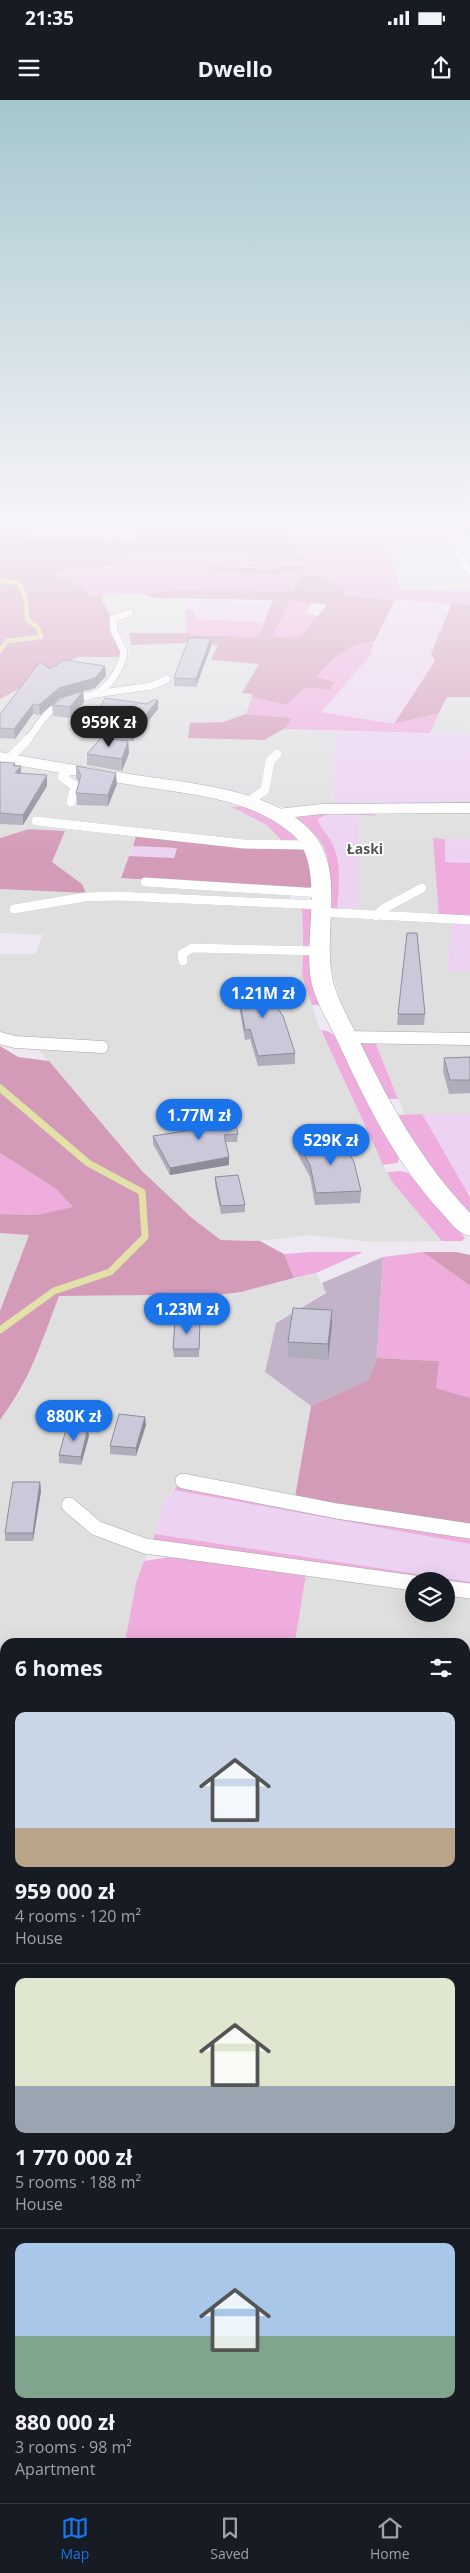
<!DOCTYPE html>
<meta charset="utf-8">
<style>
:root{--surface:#171b24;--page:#20242c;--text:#f1f3f6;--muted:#9ea1a6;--line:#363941;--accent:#1a73e8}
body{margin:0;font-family:"Open Sans",sans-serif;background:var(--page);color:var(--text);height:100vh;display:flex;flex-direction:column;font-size:19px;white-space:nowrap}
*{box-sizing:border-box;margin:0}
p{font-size:16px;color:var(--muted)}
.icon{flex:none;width:28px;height:28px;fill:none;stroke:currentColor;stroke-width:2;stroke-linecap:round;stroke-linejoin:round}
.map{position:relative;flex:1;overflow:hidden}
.sheet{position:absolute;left:0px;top:1538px;width:470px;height:866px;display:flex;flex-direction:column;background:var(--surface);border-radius:15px 15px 0 0;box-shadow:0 5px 20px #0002}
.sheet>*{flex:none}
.tools{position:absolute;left:405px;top:1472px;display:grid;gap:10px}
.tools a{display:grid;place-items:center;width:50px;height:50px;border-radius:50%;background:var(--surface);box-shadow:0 5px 20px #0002;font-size:25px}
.price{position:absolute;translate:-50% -42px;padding:0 11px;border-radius:18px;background:var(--accent);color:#fff;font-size:16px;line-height:32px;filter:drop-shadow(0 1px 2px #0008)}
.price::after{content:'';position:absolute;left:50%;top:30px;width:15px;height:11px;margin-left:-8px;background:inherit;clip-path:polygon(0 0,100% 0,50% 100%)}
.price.on{background:#222;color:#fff}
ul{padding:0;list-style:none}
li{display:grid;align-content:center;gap:10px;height:265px;padding:0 15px}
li+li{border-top:1px solid var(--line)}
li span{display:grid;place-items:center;height:155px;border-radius:10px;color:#555}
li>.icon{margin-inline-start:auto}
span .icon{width:90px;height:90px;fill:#fffc;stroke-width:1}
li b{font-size:21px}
h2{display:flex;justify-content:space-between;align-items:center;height:60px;padding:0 15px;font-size:21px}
.status{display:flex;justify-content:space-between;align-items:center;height:35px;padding:0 25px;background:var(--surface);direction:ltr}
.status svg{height:14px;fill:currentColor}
header{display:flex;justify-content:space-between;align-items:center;height:65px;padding:0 15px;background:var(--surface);font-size:22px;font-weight:700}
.dock{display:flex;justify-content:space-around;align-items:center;height:70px;border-top:1px solid var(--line);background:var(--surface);font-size:14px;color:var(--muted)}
.dock a{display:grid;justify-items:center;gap:2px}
.dock .on{color:var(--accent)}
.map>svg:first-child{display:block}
.residential{fill:#dfdfe0}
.construction{fill:#c3b3c8}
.farmland{fill:#ecd3f1}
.grass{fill:#eeaddd;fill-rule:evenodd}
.forest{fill:#d49bb9;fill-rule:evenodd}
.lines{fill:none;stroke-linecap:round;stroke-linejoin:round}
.stream-far1{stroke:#e2e1a7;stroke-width:4.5}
.stream{stroke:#e2e1a7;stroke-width:7}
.service-far4-casing{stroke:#a6a6a6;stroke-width:8}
.service-far3-casing{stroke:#a6a6a6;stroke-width:9}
.service-far2-casing{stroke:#a6a6a6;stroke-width:13}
.service-far1-casing{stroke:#a6a6a6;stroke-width:16}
.service-casing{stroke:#a6a6a6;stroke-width:21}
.minor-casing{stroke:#a6a6a6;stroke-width:1}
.tertiary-casing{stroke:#a6a6a6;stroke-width:1}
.service-far4{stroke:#fff;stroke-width:7}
.service-far3{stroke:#fff;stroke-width:9}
.service-far2{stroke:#fff;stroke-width:12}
.service-far1{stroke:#fff;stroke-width:15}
.service{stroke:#fff;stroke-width:19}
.minor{fill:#fff;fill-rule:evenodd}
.tertiary{fill:#fff;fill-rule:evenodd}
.wall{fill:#afacbb}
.shaded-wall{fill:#8e8c99}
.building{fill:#cbc8da;stroke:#8e8c99}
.labels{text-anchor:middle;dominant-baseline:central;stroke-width:4;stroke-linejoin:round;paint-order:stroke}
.far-quarter-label{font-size:14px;font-weight:bold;fill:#555;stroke:#fff}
</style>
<div class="status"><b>21:35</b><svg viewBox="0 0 49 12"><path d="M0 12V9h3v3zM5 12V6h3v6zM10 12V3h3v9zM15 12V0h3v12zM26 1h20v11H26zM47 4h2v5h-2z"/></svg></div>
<header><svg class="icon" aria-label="menu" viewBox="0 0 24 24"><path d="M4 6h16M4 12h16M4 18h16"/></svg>Dwello<svg class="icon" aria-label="share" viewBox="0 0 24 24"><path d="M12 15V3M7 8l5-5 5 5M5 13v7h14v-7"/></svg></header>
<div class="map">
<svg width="470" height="2403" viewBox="0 0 470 2403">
<rect width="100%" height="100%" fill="#ede8f2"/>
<path class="residential" d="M352,421H470V425L351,422Z
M387,438L453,439L454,454L470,483V491L400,490Z
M144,494L155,498H183L187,533H129L131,545L185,543L219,545L211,560L259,564L243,593L253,594L246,614L223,622L191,623L264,640L284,629L337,631L333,658L334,706L288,708L271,705L232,707L267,725L289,748L136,736L121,778L291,789L290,800L302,801V875L318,924L376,1051L393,1083L442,1141L372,1142L310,1135L260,1141L221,1140L191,1118L142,1071L37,948L0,933V854H35L43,835L0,833V789L85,793L82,784L52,762L65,732L29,729L0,738V661L23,664L32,657L0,652V599L78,557H130L131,550L102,501L103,496Z
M447,597H470V634L430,633Z
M470,712V739H433L452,823L447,869L470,871V936L354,933L342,906L328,857L329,815L358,816L359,713L376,717L386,713Z
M374,939L470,943V1014L405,1015Z
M0,1133L29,1135L0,1211Z
M316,1173L326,1192L276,1223L265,1272L311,1306L295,1397L179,1383L163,1401L155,1434L136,1483L125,1542H5V1556L0,1555V1320L19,1294L38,1253L59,1196L156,1195L193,1198L241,1192Z
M306,1474L414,1489V1514H446V1493L470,1496V1824H465V1542H295Z
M5,1894V2399H465V2218L470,2219V2403H0V1895Z"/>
<path class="construction" d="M383,1157L377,1258L370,1280L311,1306L265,1272L276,1223L326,1193L322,1183Z"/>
<path class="farmland" d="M183,500L224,501L271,502L263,522L195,519L194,510H185Z
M395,500L452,503L435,561L413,595L394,624L320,612L369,557Z
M337,631L470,634V703L334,706L333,658Z
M330,713H359L358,813L337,810L338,796L318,719Z
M445,739H470V763L445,762Z
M133,746L177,748L173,758L129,756Z
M470,822V871L447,870L452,823Z
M422,1014H470V1092H466Z
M174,1390L470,1444V1482L155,1434L163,1401Z"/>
<path class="grass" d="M282,421H352L470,425V434L453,439H387L400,490L470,491V505L344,496C335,481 320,476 303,476L293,492L178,490L144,494L92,496L78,485L53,473L63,467L111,468L117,454L249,452L247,461H305L285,430L138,433L141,441L75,438L22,439L29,431L41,426L92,427ZM210,466L304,469L281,472L280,474L211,473Z
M291,500L313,502L306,513L318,516L301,536L272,537Z
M185,510H194L196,519L263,522L258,537L193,535L187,533Z
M375,541L369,557L321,612L394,624L439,613L430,633L284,629L291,618L246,614L252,597L286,605C313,580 336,544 375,541Z
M246,706L281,724L301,741L284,743L267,725L231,707Z
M364,711L379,716L330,713L318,719C319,728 328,734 332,743C342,763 339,788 337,810L331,809C328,786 334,761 320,741C314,732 299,725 296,716L298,714Z
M433,738L445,739V762L470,763V818L439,816Z
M302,806H312L310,845L303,847Z
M303,852H310L320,905H312L302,875Z
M321,930L327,931L334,935L373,1013L398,1055L399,1060L397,1063L383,1065Z
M374,939L398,999H388L359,941Z
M422,1014L470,1097V1113L438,1078L397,1017L400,1015Z
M0,1053L56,1089L74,1108L37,1115L0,1114Z
M401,1071L408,1073L462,1134L465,1138L462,1141H442L393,1083L387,1072Z
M311,1152H363L316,1173L294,1178L284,1154Z
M423,1152L470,1186V1298L435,1288L438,1261L377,1258L383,1157Z
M179,1383L470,1437V1444L174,1390Z
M155,1434L470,1482V1487L446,1481H432L152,1441Z
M170,1457L306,1474L295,1542H125L136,1483L144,1461Z
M465,1824H470V2022H465Z"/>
<path class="forest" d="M0,421H282L92,427L41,426L29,431L22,438H75L141,441L138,433L285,430L305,461H247L249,452L117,454L122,460C98,476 75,459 53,474L78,485L92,496L103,494L102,501L111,516L109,520L110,533L120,550V557H78L0,599Z
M289,465H305L304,469L281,472V474L210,473V466L272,469Z
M303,476H320L331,483H337L339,488H344V496L395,500L375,541C347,544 334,557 316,577L334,582L330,590L306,587L286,605L252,597L253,594L242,593L259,564L211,560L218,545L185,543L131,545L129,533H187L193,535L258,537L273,500L154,498L144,494L178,490L293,492ZM291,500L327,505L301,536L272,537Z
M452,503L470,505V597H447L439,613L394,624L435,561L431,554Z
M246,614L292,618L284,629L264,640L188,638L190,623L223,622Z
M29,729L65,731L52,762L82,784L86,793L0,789V738Z
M136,736L307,750L312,786L309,788L291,789L121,778L129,756L174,758L177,748L133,746Z
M0,946L18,957L49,961L142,1071L193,1119L221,1140L260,1141L284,1154L294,1178L241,1192L193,1198L156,1195L59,1196C41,1243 31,1279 0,1320V1211L29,1135L0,1133V1114L37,1115L73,1107L56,1089L0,1053Z
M423,1152H456L470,1155V1186Z
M377,1258L439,1261L436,1288L470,1298V1426L295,1397L311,1306L369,1280Z
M0,1555L5,1556V1894L0,1895Z
M465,2022H470V2108H465Z"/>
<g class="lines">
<path class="stream-far1" d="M0,480L20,483L26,501L27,519L38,528L41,537L7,541L0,551"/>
<path class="stream" d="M0,988L88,1063L142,1092L145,1137L110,1172L54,1191L0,1230"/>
<defs>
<path id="service-far4" d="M469,471L458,452L461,442L470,437
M95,594L152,586L167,579
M27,641C36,629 45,613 58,605C68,599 81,598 92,595C109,589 121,569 124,552L114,530L113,518L130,513"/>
<path id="service-far3" d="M9,659L28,639
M69,670L62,677L75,686L71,702
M248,702L265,690L270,661L277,654
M36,721L244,744L313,745
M145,782L320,793
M14,809L85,797L118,796L320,805
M319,812L470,820
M376,816L383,809L422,788
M183,861L182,854L192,848L318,851"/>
<path id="service-far2" d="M347,937L470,939
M0,938L15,942L102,947"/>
<path id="service-far1" d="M183,1381L337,1411L470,1431
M69,1405L96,1428L145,1446L414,1483
M446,1488L470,1491"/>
<path id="service" d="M0,2304L5,2234"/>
<path id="minor" d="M470,703V713L322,714L277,719L271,718L269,714L271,710L277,709L322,704Z
M470,1614V1644L465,1645V1615Z
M5,2146V2186L0,2187V2147Z
M465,2182L470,2183V2225L465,2224Z"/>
<path id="tertiary" d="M0,652C43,660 87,667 130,674C184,683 263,687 306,726C352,768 318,835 335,888C341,907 352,924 360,942C390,1005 422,1062 470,1113V1136C457,1133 450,1122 441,1112C395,1062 365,1001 337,940C328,921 315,901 311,880C303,838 327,763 291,733C248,697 185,694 132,685C88,678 44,670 0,662Z"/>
</defs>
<use href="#service-far4" class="service-far4-casing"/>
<use href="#service-far3" class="service-far3-casing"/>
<use href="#service-far2" class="service-far2-casing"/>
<use href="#service-far1" class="service-far1-casing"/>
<use href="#service" class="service-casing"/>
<use href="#minor" class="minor-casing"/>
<use href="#tertiary" class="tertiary-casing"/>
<use href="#service-far4" class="service-far4"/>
<use href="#service-far3" class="service-far3"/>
<use href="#service-far2" class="service-far2"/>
<use href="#service-far1" class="service-far1"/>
<use href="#service" class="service"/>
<use href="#minor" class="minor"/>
<use href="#tertiary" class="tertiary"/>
</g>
<path class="wall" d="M211,538V546L196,587L174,586V578Z
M105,566L106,576L95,588L73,594L83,591L84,602L71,618L53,616L52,605L63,597L60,598L40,615L33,614L15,639L0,638V614L50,569Z
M158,600V609L132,641L117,640L128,641L129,653L122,671L87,665V654L100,639L90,638L89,629Z
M0,662L21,666V673L47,675V686L23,725L0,724Z
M76,666L117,684L108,706L77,705L76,693L79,682L76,678Z
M236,880L270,897L295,953V964L258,966L250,939L245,940L236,890Z
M398,914H425L424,925H397Z
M470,957V993L449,994L443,971L444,958Z
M208,1013L238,1034L237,1042H226L229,1065L170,1075L153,1044V1036L197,1029V1021H208Z
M298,1043L361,1091L360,1103L315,1105L310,1077L298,1055Z
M215,1077L245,1105V1112L221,1114L215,1084Z
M332,1225L328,1260L288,1257V1242Z
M200,1229L199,1257H174L173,1249Z
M145,1317L146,1325L136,1356L110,1354V1346Z
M89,1336L81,1365L59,1363V1355Z
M40,1382L41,1391L33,1441H5V1433Z
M465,1733L470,1734V1801L465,1800Z"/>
<path class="shaded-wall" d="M211,538V546L196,587V579Z
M105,566L106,576L95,588L60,598L40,615L39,605L59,588Z
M83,591L84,602L71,618L70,607Z
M158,600V609L132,641V631Z
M33,604V614L15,639L14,629Z
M128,641L129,653L122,671V659Z
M15,663L16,672L21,666V677L16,683L13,666Z
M116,673L117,684L108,706V695Z
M47,675V686L23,725V715Z
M229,1057V1065L170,1075V1068Z
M332,1210V1225L328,1260V1244Z
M145,1317L146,1325L136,1356V1348Z
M88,1328L89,1336L81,1365V1357Z
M40,1382L41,1391L33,1441V1433Z
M5,1941V1950L0,1951V1943Z"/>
<path class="building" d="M189,538H211L196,579L174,578Z
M64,560L105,566L95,578L59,588L39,605L33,604L14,629L0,628V614L40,562L50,569Z
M83,591L70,607L52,605L64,597Z
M105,598L147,604L153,600H158L132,631L89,629Z
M101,638L128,641L122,659L87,654Z
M0,662L15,663L13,666H21L15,673L47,675L23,715L0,713Z
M76,666L116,673L108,695L76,693L81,675Z
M407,833H417L425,914H398Z
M266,879L270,897L283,916L295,953L258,956L250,929L245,930L236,880Z
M470,957V980H450L444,958Z
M233,1012L238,1034L224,1035L229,1057L170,1068L153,1036L198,1029L197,1021L209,1020L208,1013Z
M340,1037L354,1062L361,1091L316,1093L310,1065L298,1043Z
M238,1075L245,1105L221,1106L215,1077Z
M293,1208L332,1210L328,1244L288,1242Z
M175,1221H200L199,1249H173Z
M119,1314L145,1317L136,1348L110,1346Z
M67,1326L88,1328L81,1357L59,1355Z
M13,1382H40L33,1433H5Z
M465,1733L470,1734V1785L465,1784Z
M4,1915L5,1922V1941L0,1943V1916Z"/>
<linearGradient id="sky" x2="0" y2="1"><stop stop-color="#a5c6ce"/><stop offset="0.56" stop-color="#f7f5f9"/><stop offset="1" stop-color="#f7f5f9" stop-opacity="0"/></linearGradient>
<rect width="470" height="757" fill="url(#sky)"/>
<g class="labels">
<g class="far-quarter-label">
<text x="365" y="748">Łaski</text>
</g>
</g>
</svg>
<div class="tools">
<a><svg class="icon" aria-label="layers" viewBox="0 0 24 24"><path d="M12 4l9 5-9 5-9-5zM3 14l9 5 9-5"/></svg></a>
</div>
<b class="price on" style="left:109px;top:648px">959K zł</b>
<b class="price" style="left:263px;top:919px">1.21M zł</b>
<b class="price" style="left:199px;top:1041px">1.77M zł</b>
<b class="price" style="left:331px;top:1066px">529K zł</b>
<b class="price" style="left:187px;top:1235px">1.23M zł</b>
<b class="price" style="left:74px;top:1342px">880K zł</b>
<section class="sheet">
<h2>6 homes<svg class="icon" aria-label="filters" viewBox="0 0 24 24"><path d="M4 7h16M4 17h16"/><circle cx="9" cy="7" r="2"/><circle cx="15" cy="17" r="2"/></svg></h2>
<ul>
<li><span style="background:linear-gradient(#c9d6e8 75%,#b9a48a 0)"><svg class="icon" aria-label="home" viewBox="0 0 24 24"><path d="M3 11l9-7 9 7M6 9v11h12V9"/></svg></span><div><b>959 000 zł</b><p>4 rooms · 120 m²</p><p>House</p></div></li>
<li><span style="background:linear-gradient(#dfe7d0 70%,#9aa5b1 0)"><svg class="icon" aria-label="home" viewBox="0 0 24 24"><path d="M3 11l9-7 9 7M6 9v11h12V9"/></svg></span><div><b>1 770 000 zł</b><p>5 rooms · 188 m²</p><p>House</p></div></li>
<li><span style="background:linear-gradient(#a9c7e8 60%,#7fa58c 0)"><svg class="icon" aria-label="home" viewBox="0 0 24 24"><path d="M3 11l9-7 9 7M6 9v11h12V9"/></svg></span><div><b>880 000 zł</b><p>3 rooms · 98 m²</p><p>Apartment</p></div></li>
</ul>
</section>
</div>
<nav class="dock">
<a class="on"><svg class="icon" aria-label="map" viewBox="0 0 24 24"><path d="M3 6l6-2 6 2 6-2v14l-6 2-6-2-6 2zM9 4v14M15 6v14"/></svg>Map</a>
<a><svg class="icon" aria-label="saved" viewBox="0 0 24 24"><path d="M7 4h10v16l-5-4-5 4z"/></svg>Saved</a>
<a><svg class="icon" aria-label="home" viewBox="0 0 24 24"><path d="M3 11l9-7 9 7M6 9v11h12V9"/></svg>Home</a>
</nav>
